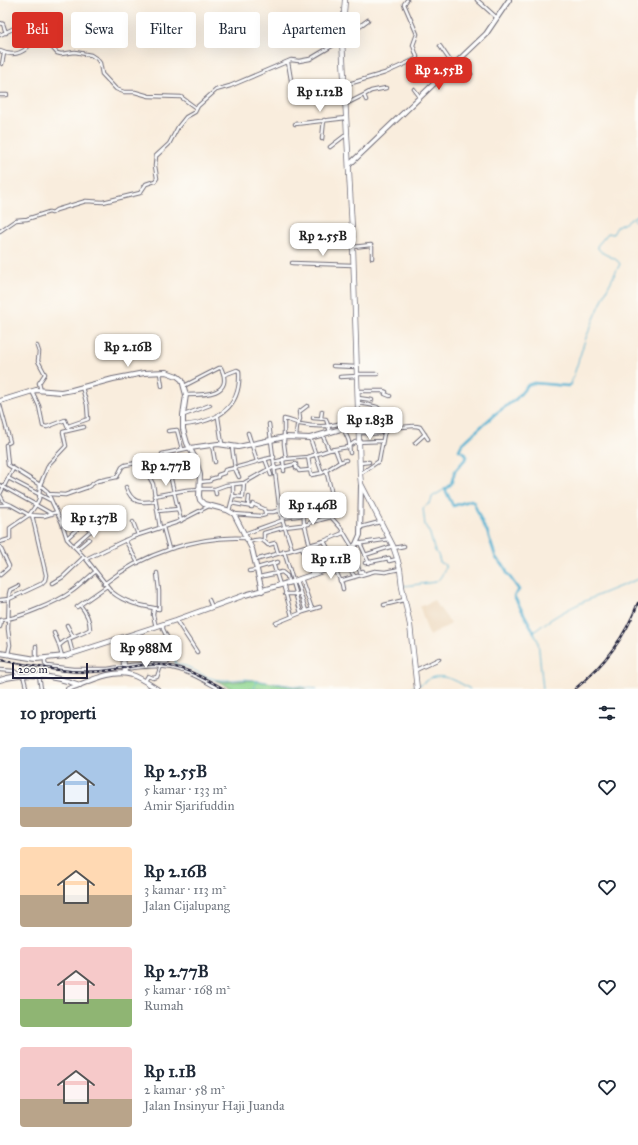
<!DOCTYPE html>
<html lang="id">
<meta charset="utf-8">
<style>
:root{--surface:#fff;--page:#f2f2f3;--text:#1f2937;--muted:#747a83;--accent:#d93025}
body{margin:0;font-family:"IM FELL Great Primer",serif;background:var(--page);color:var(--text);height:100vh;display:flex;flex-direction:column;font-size:15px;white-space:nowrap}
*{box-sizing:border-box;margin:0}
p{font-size:13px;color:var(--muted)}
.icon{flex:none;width:22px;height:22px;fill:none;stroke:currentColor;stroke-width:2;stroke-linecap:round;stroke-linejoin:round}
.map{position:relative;height:689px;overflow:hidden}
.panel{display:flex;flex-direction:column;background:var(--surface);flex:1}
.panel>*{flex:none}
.top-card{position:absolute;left:12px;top:12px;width:400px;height:36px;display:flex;gap:8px}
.scale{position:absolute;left:12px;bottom:10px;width:76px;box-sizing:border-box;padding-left:4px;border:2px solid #22223b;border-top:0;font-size:11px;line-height:14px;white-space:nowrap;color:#22223b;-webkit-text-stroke:3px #fdfcf7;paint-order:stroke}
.price{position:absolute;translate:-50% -34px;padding:0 9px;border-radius:8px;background:#fff;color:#222;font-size:13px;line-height:26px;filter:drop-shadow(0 1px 2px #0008)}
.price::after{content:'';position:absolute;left:50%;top:24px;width:12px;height:9px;margin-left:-6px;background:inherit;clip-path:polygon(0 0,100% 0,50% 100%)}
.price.current{background:var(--accent);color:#fff}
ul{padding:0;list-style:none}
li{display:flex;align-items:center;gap:12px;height:100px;padding:0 20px}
li span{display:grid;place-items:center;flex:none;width:112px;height:80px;border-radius:4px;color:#555}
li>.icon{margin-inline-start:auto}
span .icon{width:48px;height:48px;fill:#fffc;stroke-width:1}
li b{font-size:17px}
h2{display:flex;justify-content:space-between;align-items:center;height:48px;padding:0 20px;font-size:17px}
.pill{padding:0 14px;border-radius:4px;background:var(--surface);box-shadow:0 4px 16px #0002;font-size:14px;line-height:36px}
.pill.current{background:var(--accent);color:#fff}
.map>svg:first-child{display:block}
.built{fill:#edd7bb}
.green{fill:#8ed58f;stroke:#587c65}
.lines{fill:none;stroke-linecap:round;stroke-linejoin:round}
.stream{stroke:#54b1d2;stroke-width:1}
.canal{stroke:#54b1d2;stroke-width:2.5}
.street-casing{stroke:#6d6974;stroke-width:4.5}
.secondary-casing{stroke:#6d6974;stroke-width:6}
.primary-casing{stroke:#6d6974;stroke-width:6}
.street{stroke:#fff;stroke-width:2.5}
.secondary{stroke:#fff;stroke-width:4}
.primary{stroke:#fff;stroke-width:4.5}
.rail-casing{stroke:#22223b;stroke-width:2.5}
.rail{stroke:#fdfcf7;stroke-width:1;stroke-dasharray:3;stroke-linecap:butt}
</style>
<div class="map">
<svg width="638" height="689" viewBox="0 0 638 689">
<rect width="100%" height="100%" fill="#fdfcf7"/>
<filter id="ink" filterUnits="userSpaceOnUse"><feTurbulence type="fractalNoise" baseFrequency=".025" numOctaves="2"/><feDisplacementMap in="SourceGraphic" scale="8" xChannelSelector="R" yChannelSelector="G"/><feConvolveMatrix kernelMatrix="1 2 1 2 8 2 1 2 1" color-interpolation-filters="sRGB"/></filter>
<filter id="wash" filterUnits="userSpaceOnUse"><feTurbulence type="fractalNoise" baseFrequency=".012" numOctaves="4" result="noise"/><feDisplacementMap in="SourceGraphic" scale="16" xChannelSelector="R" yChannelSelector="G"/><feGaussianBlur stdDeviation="0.9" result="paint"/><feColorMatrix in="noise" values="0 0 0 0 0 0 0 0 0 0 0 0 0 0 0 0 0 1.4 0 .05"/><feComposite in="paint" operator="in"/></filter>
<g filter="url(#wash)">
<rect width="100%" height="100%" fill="#f9eddd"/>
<path class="built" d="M434,600L451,624L429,636L420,607Z"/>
<path class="green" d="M215,680L224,682L252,680L306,689H233Z"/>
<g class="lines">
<path class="stream" d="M632,219L638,223
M638,238V239
M571,384L585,340L607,289L620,264C616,256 600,256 597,246L608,233L613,234L617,227L625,223L638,214
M404,586L436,582C440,579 446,570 445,565L440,562L438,555L434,549L430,534L425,525L423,508L431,502L432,497L445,489
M176,657L175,663C180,666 185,665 190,668C199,673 210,680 221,680C234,681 244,677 258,681
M419,685C424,683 428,678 434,677C447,675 459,682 470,689
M254,689L256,681H259L317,689
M410,689L414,686
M543,689L538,641L534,633L535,631C565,606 603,594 638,579"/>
<path class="canal" d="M534,632L514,596L519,590L507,573L505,567L496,558L487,531L484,527L473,501L471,500L453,506L445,489L451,484L455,471L467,457L465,453L459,450L462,444L495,414L516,399L528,385L534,383L568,386L571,384"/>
</g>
</g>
<g filter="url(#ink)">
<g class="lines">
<defs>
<path id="street" d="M477,0L497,18
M0,23L3,24L6,33
M343,30C352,31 362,25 368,20
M27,31L32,32L34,37
M314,33L330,23L343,21
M0,35L25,23
M440,46L453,65
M0,51C15,58 28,52 34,37L48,43L57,53L61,54L75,52L91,55L97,59L100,63L102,74L116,89L124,92H135L149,96L181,97L196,108
M460,59L471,74
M288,62L291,80
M2,64L4,53
M432,69L439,78
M345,85L385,73L416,59L417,57L413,45L417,34L404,4L407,0
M414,89L420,97
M0,95H7
M364,95L371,91L386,88
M346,104L364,95L366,100
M295,124L346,118
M322,139L324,120
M330,147L347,134
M0,231L16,220L27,219L49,212L52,213L56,210L86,201L103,202L140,193L146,184L155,181L157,178L155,166L156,156L169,144L178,127L186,117L195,112L198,106L216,90L230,86L291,60L299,61L310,59L342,40
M353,247L371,245L372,247V258
M292,263L353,265
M37,346L39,352L38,361L45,374L39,383L41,391
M333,366L357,367
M160,373L162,386
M358,374H377
M340,377L357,376
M184,386L219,368H221C234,395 205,395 186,395
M32,391L39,406L43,426L47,427L65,420L69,430
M358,391H383L386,392L385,394L390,396
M358,398L372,400
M358,403C363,404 372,405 377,407C384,411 389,425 396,426C404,429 411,424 420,427L428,439
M0,405L10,442L8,443
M184,415L210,405
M218,417L222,444
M313,418L326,419L330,432
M321,418L322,411
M343,418L342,412L358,410
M269,424L280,513L292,549
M183,425C216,422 242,409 239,371L237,370L224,375
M68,426L88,419L87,405L82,387
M359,426C369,425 378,424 388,421V420
M84,427L63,432L66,446L49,464L40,485L47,491L52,502L62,523L67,539L86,559L112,592C125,603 142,606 159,609V591L157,573
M344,428C345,433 346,435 348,439C350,443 349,449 350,453
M168,431L177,430L182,449
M248,433L257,461
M359,433H367L368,434L380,433
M322,434L329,450
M296,437L297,426L300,419L299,412L307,406
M310,438L322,473
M415,443L425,434
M6,445L8,465L40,485L39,499L36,505L52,514
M212,445L215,462
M232,447L235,469L239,477
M335,449L340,462L346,460
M166,453L167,467L166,469V473L170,475L181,521
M162,454L190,448
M308,457L311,475L322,473L340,462
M265,459L271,475
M283,459L284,471
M286,459L284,444V419C290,420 294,422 300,424C315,427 335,428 349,419
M274,462L286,459L308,457L329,450L348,447L355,442L383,441
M142,463L153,484L160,528
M360,463L369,462
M275,469L296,464V468L298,469L299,471L310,470
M326,470L331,490V517L341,528L353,548
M161,471C172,461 183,464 196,460
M360,474L379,461L384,434L390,424
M8,478L50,500
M200,482L210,481L211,479L218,477V475L224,473L225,470C242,467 257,461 274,457
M0,485L36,505L29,515L10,528V539L0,542
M126,487C132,504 140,503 156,501
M200,489H215L226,485L244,483
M215,489L216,494
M0,494L13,469
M49,494L65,495L88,487L97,481L117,477L122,467L125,465L154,460L165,476L170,475
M0,495L4,502L11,505
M154,496L186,490L199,489
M233,496V484
M231,503L252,507L253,504L264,509L265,512
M0,505H11L29,515L44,516L57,512
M248,506L249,497
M158,511L178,509
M229,511L233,496L243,497L244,483L265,471L275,467
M280,513L331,512
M234,514L261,516L265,515V512H273L280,510
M282,518L304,515
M133,522L138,535
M163,527L169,549
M361,527L380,522
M244,534L283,520
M67,538L84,523L91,531
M125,540L138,563
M264,541V533L285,527L309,524V523L331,517
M324,541L329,550H332L338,564
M249,542C257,539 262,538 268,545L275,543L278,553
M360,543L369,563
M356,544L390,539
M73,546L104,519
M310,546L304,522L303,499L331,504
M0,547L9,566L8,568L0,575
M302,548L312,574
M394,548L404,546
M77,549L89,539
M284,551L293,581
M349,552L356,562L360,572L363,571L364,574
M365,555L393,546
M86,559L132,537L178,522L209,506
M255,560L324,541L343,533
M343,560L355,577
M273,563L280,585
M365,563L389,558V561L397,559
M334,567L342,584L343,589
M257,568L278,562
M249,571L257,570
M259,577L282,572L287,576L288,582
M301,578L312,609
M296,580L306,611
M340,581L375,571L385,572L400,569
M292,582L301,613
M53,583L63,577L84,557
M104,584C142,554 198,535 246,538
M283,584L292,616
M285,594H300
M0,600L9,599L41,584L45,580L46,575L32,515
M209,600L212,607
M384,605L404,600
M77,607L107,586
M154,608L153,615L156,627
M0,620C17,619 57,602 71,592C80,586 87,578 95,572
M176,620L197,652
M276,623L303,612L320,607
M67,625L73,637
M0,627L1,620
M54,633L58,642L62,656
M69,639L73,654
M36,646V659
M59,646C66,637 80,636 90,629C90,621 86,612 80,605
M8,654L10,645L8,629L9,594L10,590L18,586
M45,658V664L47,666L73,669H108L131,665L168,662L175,656L173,649L163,629V625
M125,669C145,666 166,664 186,672C198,676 208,683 219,689
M0,670L14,671L20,675
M416,670L439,659
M23,675L26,687
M39,676L41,689
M145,681L148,676L153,678L157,677L161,666"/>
<path id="secondary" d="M349,165L486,34L509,0
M0,401L36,390L61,392L72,390L113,379L144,373L166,372L177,376L182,380L186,395L183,415V429L187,443L196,460L200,475L199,496L200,500L204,504L227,510L234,514L252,549L262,591
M190,448L218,444L238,447L285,437L310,438L358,424
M115,640L122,648
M0,653L36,659L65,656L176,620L245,595L291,582L334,567L338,564L345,557L356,544L360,535L361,485
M125,673L122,648L125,637
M0,680C28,671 53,676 80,685
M68,689C86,683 114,668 132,675C141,678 149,684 157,689"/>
<path id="primary" d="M345,0L342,40L353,247L360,474L361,484L393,546L397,558L400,569L402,587L410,625L417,689"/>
</defs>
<use href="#street" class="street-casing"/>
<use href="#secondary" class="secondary-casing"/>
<use href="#primary" class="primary-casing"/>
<use href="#street" class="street"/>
<use href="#secondary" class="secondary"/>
<use href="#primary" class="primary"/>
<defs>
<path id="rail" d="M0,660C29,665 59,672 88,672C107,672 125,667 143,665C176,662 197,674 224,689
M575,689C603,666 625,638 638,603"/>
</defs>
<use href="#rail" class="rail-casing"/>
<use href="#rail" class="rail"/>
</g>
</g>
</svg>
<div class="scale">200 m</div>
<b class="price current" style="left:439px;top:91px">Rp 2.55B</b>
<b class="price" style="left:320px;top:113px">Rp 1.12B</b>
<b class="price" style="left:323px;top:257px">Rp 2.55B</b>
<b class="price" style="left:128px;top:368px">Rp 2.16B</b>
<b class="price" style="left:370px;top:441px">Rp 1.83B</b>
<b class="price" style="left:166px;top:487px">Rp 2.77B</b>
<b class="price" style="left:313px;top:526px">Rp 1.46B</b>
<b class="price" style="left:94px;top:539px">Rp 1.37B</b>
<b class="price" style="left:331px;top:580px">Rp 1.1B</b>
<b class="price" style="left:146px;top:669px">Rp 988M</b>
<div class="top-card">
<a class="pill current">Beli</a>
<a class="pill">Sewa</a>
<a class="pill">Filter</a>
<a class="pill">Baru</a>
<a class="pill">Apartemen</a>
</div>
</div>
<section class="panel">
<h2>10 properti<svg class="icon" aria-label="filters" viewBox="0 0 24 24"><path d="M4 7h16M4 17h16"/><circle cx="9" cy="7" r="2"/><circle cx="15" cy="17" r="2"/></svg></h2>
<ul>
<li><span style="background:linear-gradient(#a9c7e8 75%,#b9a48a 0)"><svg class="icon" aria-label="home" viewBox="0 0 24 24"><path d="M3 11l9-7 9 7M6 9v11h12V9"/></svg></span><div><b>Rp 2.55B</b><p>5 kamar · 133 m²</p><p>Amir Sjarifuddin</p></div><svg class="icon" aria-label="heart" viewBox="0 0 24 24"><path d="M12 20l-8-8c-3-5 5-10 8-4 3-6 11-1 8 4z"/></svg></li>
<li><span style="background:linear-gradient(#ffd9b3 60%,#b9a48a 0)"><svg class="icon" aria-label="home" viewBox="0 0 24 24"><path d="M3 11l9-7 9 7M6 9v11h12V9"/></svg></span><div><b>Rp 2.16B</b><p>3 kamar · 113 m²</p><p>Jalan Cijalupang</p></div><svg class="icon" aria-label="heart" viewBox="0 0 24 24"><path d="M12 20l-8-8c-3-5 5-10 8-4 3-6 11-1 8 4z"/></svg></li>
<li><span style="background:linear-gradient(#f6c9c9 65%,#8fb573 0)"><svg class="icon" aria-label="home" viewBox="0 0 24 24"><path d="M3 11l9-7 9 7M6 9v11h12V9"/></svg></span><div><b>Rp 2.77B</b><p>5 kamar · 168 m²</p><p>Rumah</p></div><svg class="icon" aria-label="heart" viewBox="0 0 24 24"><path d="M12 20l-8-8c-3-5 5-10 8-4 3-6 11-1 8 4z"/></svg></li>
<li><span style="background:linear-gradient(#f6c9c9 65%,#b9a48a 0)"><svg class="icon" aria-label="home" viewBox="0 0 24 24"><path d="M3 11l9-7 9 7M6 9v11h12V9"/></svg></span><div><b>Rp 1.1B</b><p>2 kamar · 58 m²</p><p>Jalan Insinyur Haji Juanda</p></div><svg class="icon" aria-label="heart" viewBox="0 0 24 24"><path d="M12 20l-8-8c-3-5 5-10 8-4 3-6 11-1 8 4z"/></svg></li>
</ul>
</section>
